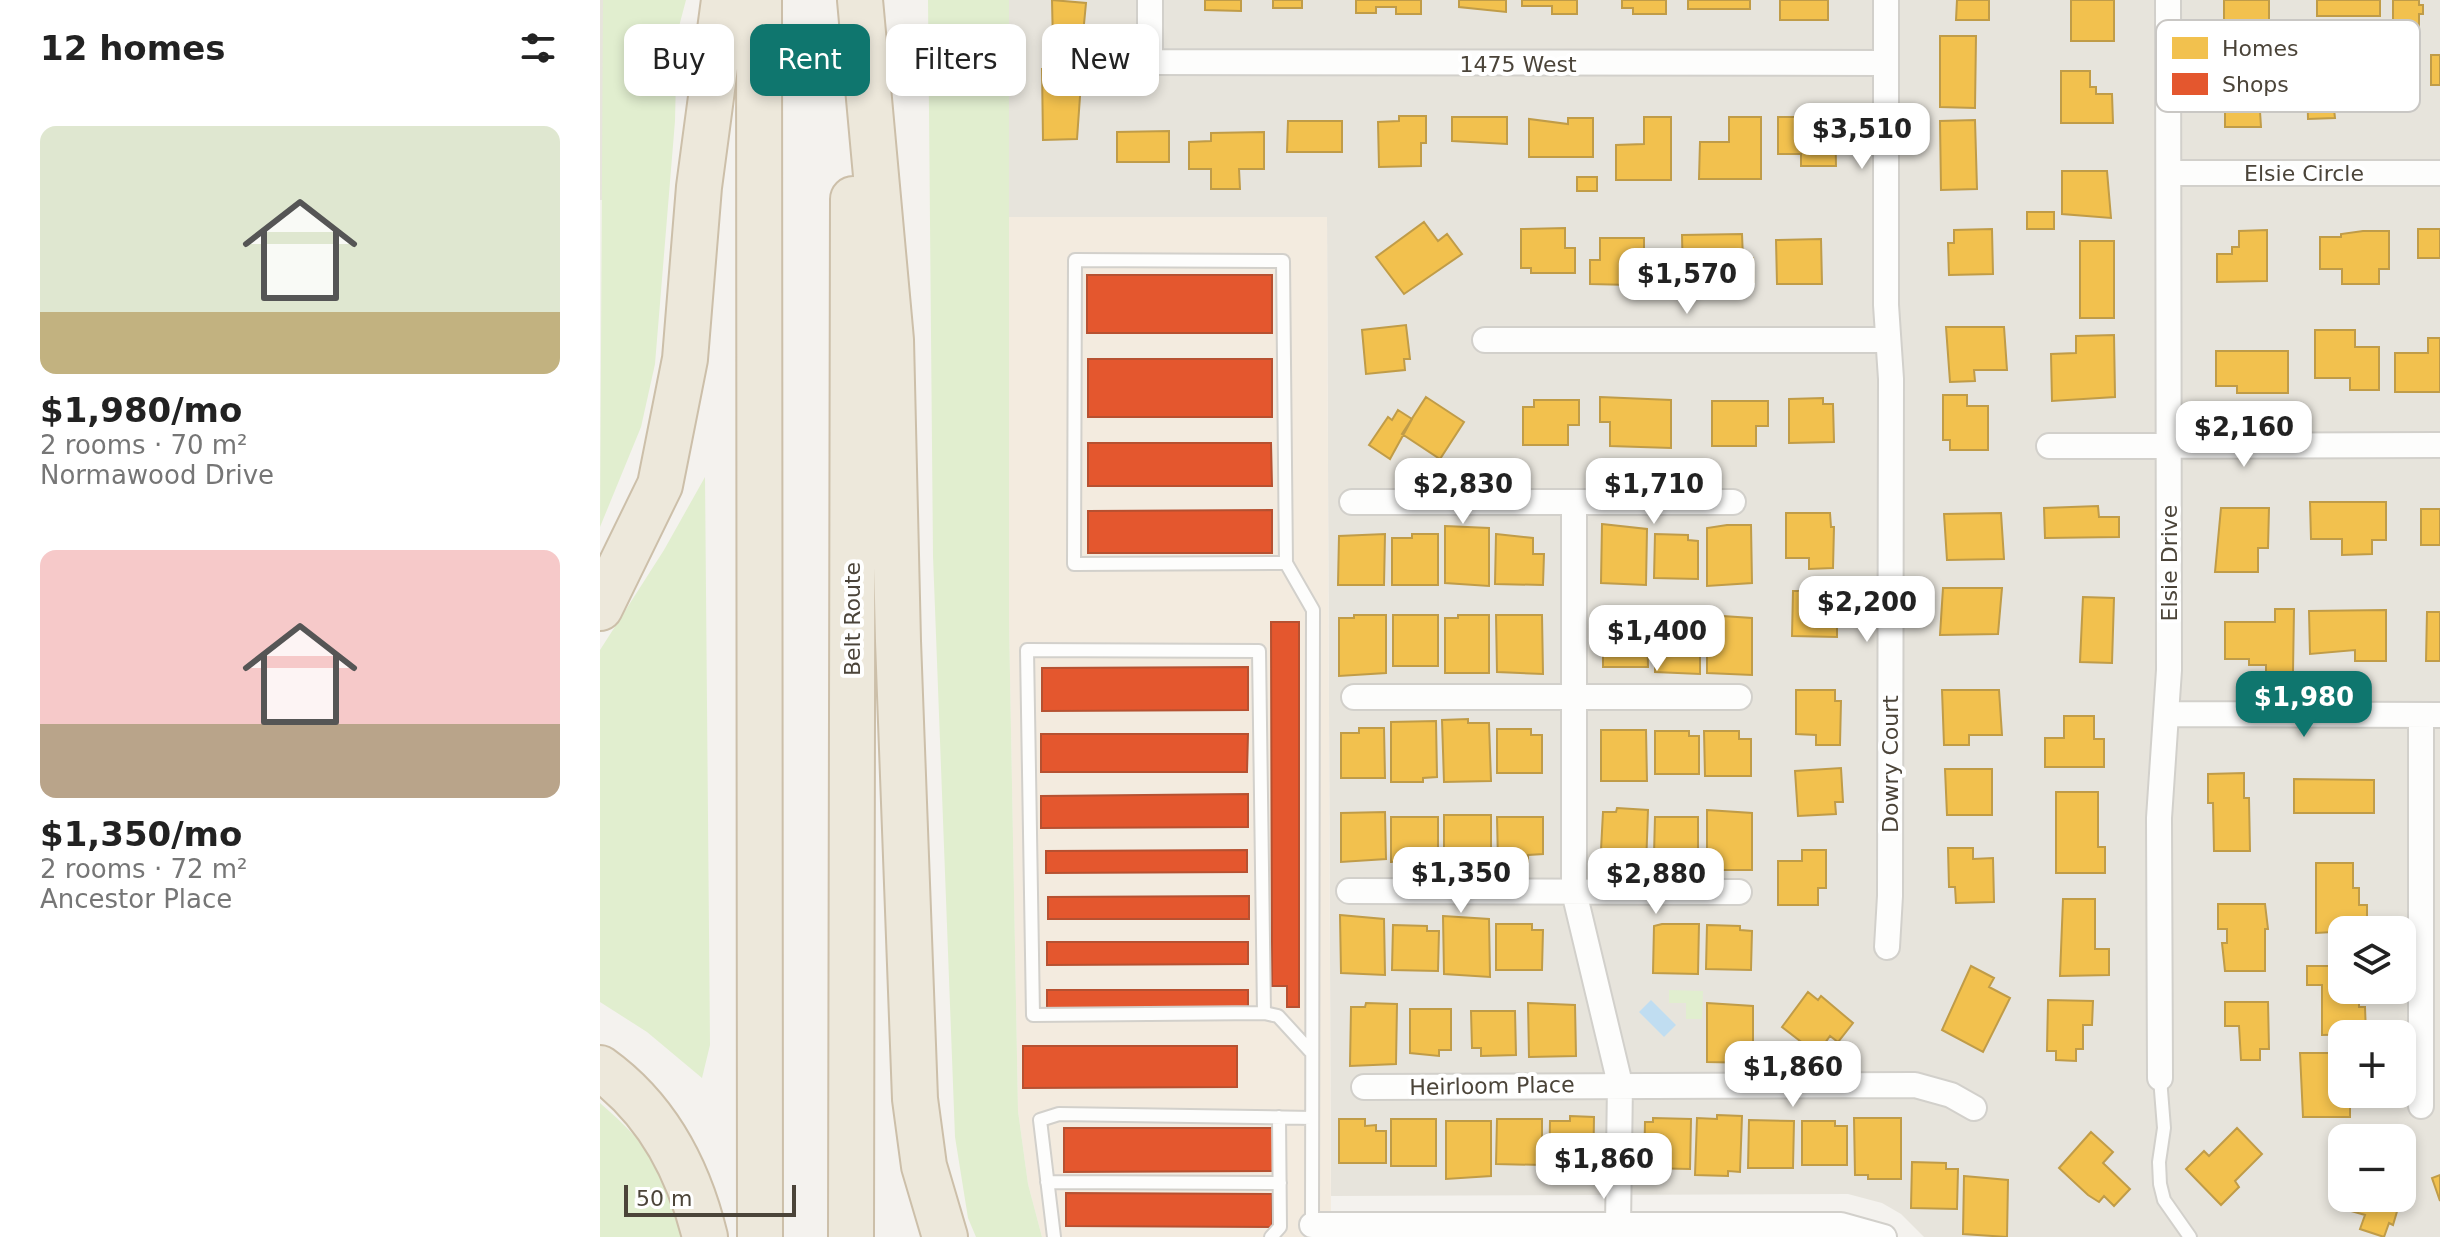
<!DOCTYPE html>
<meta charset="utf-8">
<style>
:root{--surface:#fff;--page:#f6f6f6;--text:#222;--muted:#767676;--accent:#0f766e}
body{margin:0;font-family:"DejaVu Sans",sans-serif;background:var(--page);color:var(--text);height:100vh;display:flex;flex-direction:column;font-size:30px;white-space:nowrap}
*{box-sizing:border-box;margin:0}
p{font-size:26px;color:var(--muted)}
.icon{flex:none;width:44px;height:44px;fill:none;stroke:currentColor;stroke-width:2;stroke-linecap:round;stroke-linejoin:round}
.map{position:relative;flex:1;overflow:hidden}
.side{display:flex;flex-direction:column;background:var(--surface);width:600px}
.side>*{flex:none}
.hud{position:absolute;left:24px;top:24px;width:760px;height:72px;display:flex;gap:16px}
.fabs{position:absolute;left:1728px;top:916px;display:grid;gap:16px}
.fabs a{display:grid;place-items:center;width:88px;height:88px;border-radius:16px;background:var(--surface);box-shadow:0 4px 12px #0003;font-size:40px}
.scale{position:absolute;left:24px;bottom:20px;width:172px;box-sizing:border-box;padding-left:8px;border:4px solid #4b4439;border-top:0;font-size:22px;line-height:28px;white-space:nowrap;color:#4b4439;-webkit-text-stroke:6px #fff;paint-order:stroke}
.price{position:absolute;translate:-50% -68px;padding:0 18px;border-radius:16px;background:#fff;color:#222;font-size:26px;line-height:52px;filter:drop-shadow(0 2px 4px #0008)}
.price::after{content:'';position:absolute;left:50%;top:48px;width:24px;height:18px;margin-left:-12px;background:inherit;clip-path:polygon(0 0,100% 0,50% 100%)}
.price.on{background:var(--accent);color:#fff}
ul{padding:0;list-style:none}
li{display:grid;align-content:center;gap:16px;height:424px;padding:0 40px}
li span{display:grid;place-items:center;height:248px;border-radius:16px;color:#555}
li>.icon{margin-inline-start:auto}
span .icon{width:144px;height:144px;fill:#fffc;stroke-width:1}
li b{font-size:34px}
h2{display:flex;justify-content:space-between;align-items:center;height:96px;padding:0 40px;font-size:34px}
.chip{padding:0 28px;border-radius:16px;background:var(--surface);box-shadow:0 4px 12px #0003;font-size:28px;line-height:72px}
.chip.on{background:var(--accent);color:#fff}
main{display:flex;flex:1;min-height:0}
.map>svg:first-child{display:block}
.residential{fill:#e7e4dc;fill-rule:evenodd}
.commercial{fill:#f3ebdf}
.green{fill:#e1eecf}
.water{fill:#c0ddf1}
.homes{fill:#f2c14e;stroke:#c09c48;stroke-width:2}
.shops{fill:#e4572e;stroke:#b65131;stroke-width:2}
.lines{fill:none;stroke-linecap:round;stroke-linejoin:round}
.lane-casing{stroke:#d2d0cb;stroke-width:16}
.street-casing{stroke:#d2d0cb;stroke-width:28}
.highway-casing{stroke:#ccbfa9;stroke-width:48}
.lane{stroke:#fdfdfc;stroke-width:12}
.street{stroke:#fdfdfc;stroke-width:24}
.highway{stroke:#ede8db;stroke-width:44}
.labels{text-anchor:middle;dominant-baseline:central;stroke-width:8;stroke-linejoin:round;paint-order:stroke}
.street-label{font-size:22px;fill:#4b4439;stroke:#fff}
.key{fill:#fff;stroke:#c9c7c4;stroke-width:2}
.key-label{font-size:22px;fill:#4b4439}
</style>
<main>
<section class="side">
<h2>12 homes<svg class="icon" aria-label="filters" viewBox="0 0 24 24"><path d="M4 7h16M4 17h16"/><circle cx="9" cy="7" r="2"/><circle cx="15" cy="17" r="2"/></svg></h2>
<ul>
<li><span style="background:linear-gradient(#dfe7d0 75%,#c2b280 0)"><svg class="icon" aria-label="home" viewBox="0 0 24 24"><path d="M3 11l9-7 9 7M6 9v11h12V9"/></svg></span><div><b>$1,980/mo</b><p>2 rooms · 70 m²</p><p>Normawood Drive</p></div></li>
<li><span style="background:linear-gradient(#f6c9c9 70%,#b9a48a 0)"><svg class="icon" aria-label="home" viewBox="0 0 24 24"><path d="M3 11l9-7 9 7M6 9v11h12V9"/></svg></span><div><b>$1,350/mo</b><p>2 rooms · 72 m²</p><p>Ancestor Place</p></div></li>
</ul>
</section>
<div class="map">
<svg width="1840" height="1237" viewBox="0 0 1840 1237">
<rect width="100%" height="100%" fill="#f4f2ee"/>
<path class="residential" d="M0,0H3V200H0Z
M409,0H1840V1237H1324L1301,1214L1282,1203L1248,1194L731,1196L727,217H409ZM1742,930H1802V990H1742ZM1742,1034H1802V1094H1742ZM1742,1138H1802V1198H1742Z"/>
<path class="commercial" d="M409,217H727L731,1237H442L428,1184L418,1111L409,621Z"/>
<path class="green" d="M3,0H86L77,34L75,121L55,364L41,427L0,527Z
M328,0H409V621L418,1111L428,1184L442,1237H376L368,1218L355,1137L333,556Z
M105,477L110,1045L102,1078L47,1032L0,1002V650L64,550Z
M1069,990L1103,991L1102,1019H1086V1003H1069Z
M0,1103C50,1146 68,1174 86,1237H0Z"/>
<path class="water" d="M1051,1000L1076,1025L1064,1037L1039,1012Z"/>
<path class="homes" d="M452,0L486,3L482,45H453Z
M605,0H641V11L605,10Z
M673,0H702V8H673Z
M756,0H821V14H796V7H776V13H756Z
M859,0H906V12L859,7Z
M922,0H977V14H952V6H922Z
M1022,0H1066V14H1033V8H1022Z
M1088,0H1150V9H1088Z
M1180,0H1228V20H1180Z
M1357,0H1389V20H1356Z
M1471,0H1514V41H1471Z
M1624,0H1669V28H1624Z
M1717,0H1780V16H1717Z
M1793,0H1819V5H1823V14H1819V34H1793Z
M1340,36H1376L1375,108L1340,107Z
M1625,49H1656L1661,127H1625Z
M1831,55H1840V85H1831Z
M482,68L477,139L443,140L442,69Z
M1461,71H1490V87H1496V94H1512L1513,123H1461Z
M1776,76L1777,109H1734L1735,118L1708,119L1707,77Z
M1200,114H1235L1236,166H1201V154H1178V117H1200Z
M799,116H826V143H821V166L779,167L778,122L799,121Z
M852,117H907V144L852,141Z
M1044,117H1071V180H1016V145L1044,144Z
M1129,117H1161V179H1099L1100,142H1129Z
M968,118H993V157H929V119L968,124Z
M1375,120L1377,189L1341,190L1340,121Z
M688,121H742V152H687Z
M569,131V162H517V132Z
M664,132V169H639L640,189H611V169H589V142L611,141V133Z
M1462,171H1507L1511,218L1462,214Z
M977,177H997V191H977Z
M1427,212H1454V229H1427Z
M824,222L838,241L847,234L862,254L804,294L776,257Z
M965,228V248H975V273H931V268H921V229Z
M1392,229L1393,274L1349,275L1348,243H1354V230Z
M1818,229H1840V258H1818Z
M1667,230V281L1617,282V254H1632V247H1639V231Z
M1763,231H1789V269H1779V284H1742V269H1720V237H1741V234Z
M1142,234L1143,258H1153L1154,282L1083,280L1082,235Z
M1000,238H1044V281H1031V285L990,284V260H1000Z
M1221,239L1222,284H1177L1176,240Z
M1480,241H1514V318H1480Z
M806,325L810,359H804L805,370L766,374L762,330Z
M1346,327H1404L1407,370H1374L1375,381L1350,382Z
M1715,330H1755V347H1779V390H1750V378H1715Z
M1514,335L1515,397L1452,401L1451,354L1476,353V336Z
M1828,338H1840V392H1795V353H1828Z
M1616,351H1688V393H1637V386H1616Z
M1343,395H1367V406H1388V450H1350V440H1343Z
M826,397L864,422L840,459L802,434Z
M1000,397L1071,400V448L1010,446V422H1000Z
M1223,398V404H1233L1234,442L1189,443V399Z
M934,400H979V425H968V445H923V407H934Z
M1112,401H1168V426H1156V446H1112Z
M798,410L812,419L790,459L769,445L788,417L792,420Z
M1710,502H1786V540H1772V554L1742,555V539H1711Z
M1498,506L1499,517H1519V537L1445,538L1444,508Z
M1621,508H1669L1668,548H1658V572H1615Z
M1821,509H1840V545H1821Z
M1186,513H1230L1231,527H1234L1233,568L1209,569V558H1186Z
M1401,513L1404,559L1347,560L1344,514Z
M1002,524L1047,529L1046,585L1001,583Z
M1127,525H1151L1152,583L1107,586V528Z
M845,526L889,528V586L845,583Z
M785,534L784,585H738L739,536Z
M812,534H838V585H792V538H812Z
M896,534L933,538V554H944L943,585L895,584Z
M1055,534L1088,535V540L1098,541V579L1054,578Z
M1217,581L1240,582L1241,624H1237V637L1192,636L1193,591H1216Z
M1343,588H1402L1398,634L1340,635Z
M1483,597L1514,598L1512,663L1480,662Z
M1675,609H1694L1693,672H1666V665H1649V659H1625V622H1675Z
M1786,610V661H1755V650L1710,654L1709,611Z
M1827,612H1840V661H1826Z
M1055,614L1100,617V674L1055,672Z
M754,615H786V673L739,676V618H754Z
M793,615H838V666H793Z
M858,615H889V673H845V618H858Z
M896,615H942L943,674L897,672Z
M1107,615L1152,618V675L1107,673Z
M1003,616H1047L1048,667H1003Z
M1196,690H1235V701H1241L1240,745H1216V735L1196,734Z
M1342,690H1399L1402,735H1369V745H1344Z
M1464,716H1494V739H1504V767H1445V738H1464Z
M868,719V723H889L891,781L844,782L842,720Z
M836,721L837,777L823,778V782H791V722Z
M759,728H784L785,778H741V733H759Z
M897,729H931V735H942V773H897Z
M1001,730H1046L1047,781H1001Z
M1055,731H1089V736H1099V774H1055Z
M1104,731H1139V739H1151V776H1105Z
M1241,768L1243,802H1235L1236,814L1198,816L1195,771Z
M1345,769H1392V815H1347Z
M1644,773V798H1649L1650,851H1614L1613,803H1608V774Z
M1694,779L1774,780V813H1694Z
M1456,792H1498V847H1505V873H1456Z
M1017,808L1048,810L1046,867L1000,869L1003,812H1016Z
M1107,810L1152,813V870H1107Z
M785,812L786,859L741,862V813Z
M844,815H891V849H879V861H844Z
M791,817H838V848H829V855H817V862H791Z
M897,817H943V854L928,855V862H898Z
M1055,817H1098V860H1065V855H1054Z
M1348,848H1373V859L1393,858L1394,902L1356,903L1355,887H1349Z
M1202,850H1226V888H1218V905H1178V861H1202Z
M1716,863H1753V888H1759V905H1767V930L1716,933Z
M1463,899H1495V949H1509V975L1460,976Z
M1618,904H1665L1668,929H1665V971H1625L1622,943H1627V929H1618Z
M740,915L784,919L785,975L741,973Z
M843,916L889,919L890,977L844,974Z
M896,924H932V930H943L942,970H896Z
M1062,924H1099L1098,974L1053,973L1054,926Z
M793,925L827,926V931H839L838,971L792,970Z
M1107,925L1140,926V930L1152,931L1151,970L1106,969Z
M1371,966L1394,978L1389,987L1410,998L1383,1052L1342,1030Z
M1707,966H1742V990H1759V1007H1765L1766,1034L1722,1035V985H1707Z
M1208,992L1218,1000L1221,996L1253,1023L1238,1042L1230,1036L1217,1054L1182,1027Z
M1448,1000L1493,1001L1492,1025H1483V1049H1476V1061L1456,1060V1051H1447Z
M1625,1002H1668L1669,1049H1660V1060H1641L1639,1026H1625Z
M766,1003L797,1004L796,1064L750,1066L751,1007H765Z
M928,1003L975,1005L976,1056L929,1057Z
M1107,1003L1153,1006V1063L1107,1062Z
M810,1009H851V1050H839V1056L810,1053Z
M871,1011H915L916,1055L881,1056V1048H872Z
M1700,1053H1742V1094H1750V1117H1703Z
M1117,1115L1142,1116L1140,1172L1128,1171V1176L1095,1175L1097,1118L1117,1119Z
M970,1116L994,1117L993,1179L949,1178L950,1121H970Z
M1053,1118L1091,1119L1090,1169L1044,1168L1045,1122H1053Z
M1254,1118H1301V1179H1268V1175H1255Z
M739,1119H765V1126L776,1125V1131H786V1163H739Z
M791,1119H836V1166H791Z
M897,1119H942V1165L896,1164Z
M1149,1120L1194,1121L1193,1168H1148Z
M846,1121H891V1176L846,1179Z
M1202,1121H1235V1126H1247V1165H1202Z
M1637,1128L1662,1154L1635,1181L1639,1187L1621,1205L1586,1169L1604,1151L1609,1156Z
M1491,1132L1513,1152L1503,1163L1530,1189L1514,1206L1504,1196L1499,1202L1488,1195L1459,1168Z
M1312,1162L1346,1163V1169H1358L1357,1209L1311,1208Z
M1840,1175V1201L1832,1178Z
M1364,1176L1408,1180L1407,1237L1363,1234Z
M1753,1198H1801L1793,1225L1789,1223L1784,1237L1760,1229L1765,1215L1748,1210Z"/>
<path class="shops" d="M487,275H672V333H487Z
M488,359H672V417H488Z
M488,443H671L672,486H488Z
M672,510V553H488V511Z
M671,622H699V1007H687V986H672Z
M648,667V710L442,711V668Z
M441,734H648L647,772H441Z
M648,794V827L441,828V796Z
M647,850V872L446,873V851Z
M649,896V919H448V897Z
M447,942H648V964L447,965Z
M447,990H648V1012L447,1013Z
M423,1046H637V1087L423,1088Z
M464,1128H675V1171L464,1172Z
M466,1193L672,1194V1227L466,1226Z"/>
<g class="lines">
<defs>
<path id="lane" d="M686,563L683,261L475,260L474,564L686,563L713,610L712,1225
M664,1013L659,651L427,650L433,1015L664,1013L678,1016L712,1053
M1560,1078L1564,1128L1559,1162L1560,1184L1564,1200L1590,1237
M447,1182L680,1183
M454,1237L440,1120L459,1114L712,1118
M671,1237L680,1227L679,1117"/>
<path id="street" d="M550,0V62L1285,63
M1286,0V305L1291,379L1290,896L1287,947
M1569,173H1840
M885,340H1288
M1449,446L1840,445
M752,502H1133
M974,502V892L1020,1084L1018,1225
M754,697H1139
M1568,714L1840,715
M1821,715V1106
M749,891L1139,892
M1560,1078L1559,818L1569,670L1568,0
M764,1087L1315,1085L1351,1095L1374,1108
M712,1225H1241L1284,1237"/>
<path id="highway" d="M159,0L160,1237
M260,0L291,340L298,641L315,1099L324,1166L345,1237
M0,608L60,485L85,359L99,187L124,0
M0,1068C57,1109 89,1171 105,1237
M251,1237L253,199"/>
</defs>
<use href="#lane" class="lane-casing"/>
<use href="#street" class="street-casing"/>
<use href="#highway" class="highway-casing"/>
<use href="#lane" class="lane"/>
<use href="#street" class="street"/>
<use href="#highway" class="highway"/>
</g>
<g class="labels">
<g class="street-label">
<text x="918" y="64">1475 West</text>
<text x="1704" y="173">Elsie Circle</text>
<text transform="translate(1569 563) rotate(-90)">Elsie Drive</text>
<text transform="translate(252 619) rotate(-90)">Belt Route</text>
<text transform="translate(1290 764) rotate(-90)">Dowry Court</text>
<text transform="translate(892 1086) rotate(-1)">Heirloom Place</text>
</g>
</g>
<rect x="1556" y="20" width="264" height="92" rx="12" class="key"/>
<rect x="1572" y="37" width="36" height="22" fill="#f2c14e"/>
<rect x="1572" y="73" width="36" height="22" fill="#e4572e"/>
<g class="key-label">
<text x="1622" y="56">Homes</text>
<text x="1622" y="92">Shops</text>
</g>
</svg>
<div class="fabs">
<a><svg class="icon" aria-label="layers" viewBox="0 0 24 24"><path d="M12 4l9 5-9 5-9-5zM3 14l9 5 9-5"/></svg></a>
<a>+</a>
<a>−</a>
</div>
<div class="scale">50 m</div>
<b class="price" style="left:1262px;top:171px">$3,510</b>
<b class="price" style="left:1087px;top:316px">$1,570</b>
<b class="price" style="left:1644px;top:469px">$2,160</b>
<b class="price" style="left:863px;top:526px">$2,830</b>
<b class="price" style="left:1054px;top:526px">$1,710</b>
<b class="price" style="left:1267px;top:644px">$2,200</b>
<b class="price" style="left:1057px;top:673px">$1,400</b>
<b class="price on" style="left:1704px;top:739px">$1,980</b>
<b class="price" style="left:861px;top:915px">$1,350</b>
<b class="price" style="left:1056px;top:916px">$2,880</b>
<b class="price" style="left:1193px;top:1109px">$1,860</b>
<b class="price" style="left:1004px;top:1201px">$1,860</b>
<div class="hud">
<a class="chip">Buy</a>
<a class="chip on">Rent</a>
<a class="chip">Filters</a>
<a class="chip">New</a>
</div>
</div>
</main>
